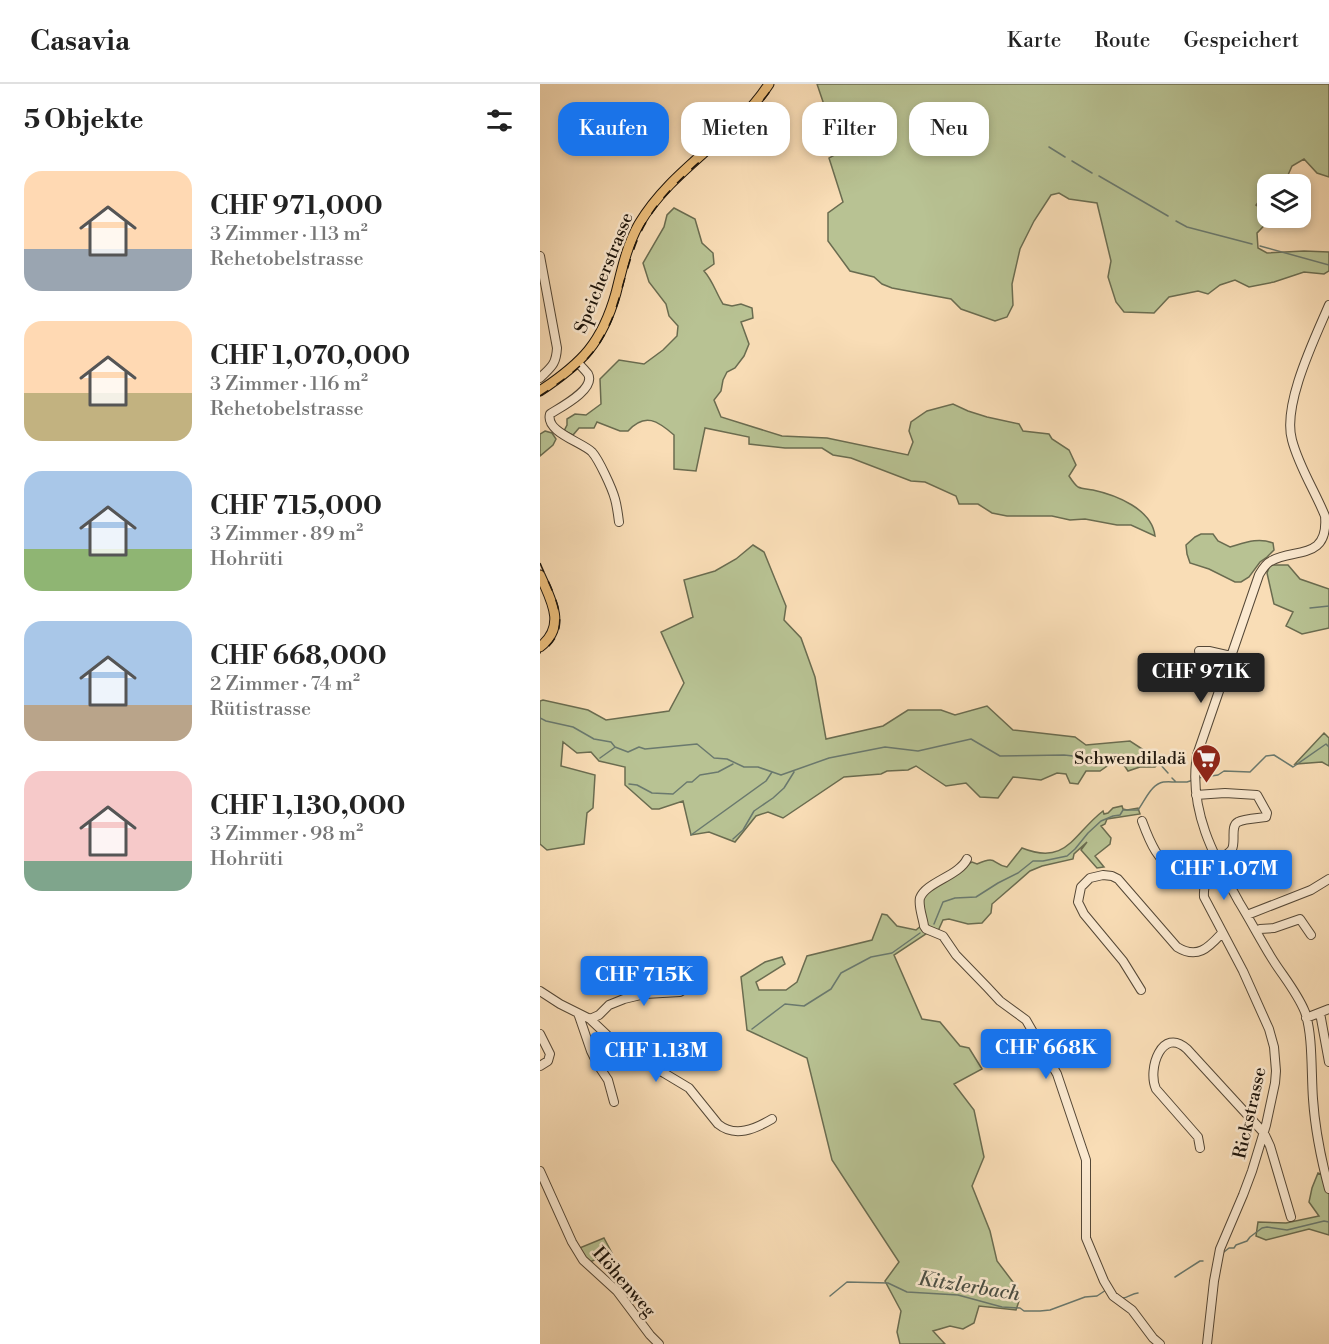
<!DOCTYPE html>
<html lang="de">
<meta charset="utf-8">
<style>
:root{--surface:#fff;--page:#f2f2f2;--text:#222;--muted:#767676;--line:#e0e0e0;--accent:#1a73e8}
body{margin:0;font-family:"Libre Bodoni",serif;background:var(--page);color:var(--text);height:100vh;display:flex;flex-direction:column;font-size:22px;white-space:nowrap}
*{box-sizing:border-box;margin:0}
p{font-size:20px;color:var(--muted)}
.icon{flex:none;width:33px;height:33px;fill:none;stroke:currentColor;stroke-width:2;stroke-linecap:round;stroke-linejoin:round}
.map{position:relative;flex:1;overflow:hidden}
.sheet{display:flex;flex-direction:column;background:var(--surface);width:540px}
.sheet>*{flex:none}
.top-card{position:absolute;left:18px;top:18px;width:570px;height:54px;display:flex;gap:12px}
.controls{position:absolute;left:717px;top:90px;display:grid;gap:12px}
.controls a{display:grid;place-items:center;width:54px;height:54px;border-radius:12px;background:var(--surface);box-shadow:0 3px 9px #0003;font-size:30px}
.price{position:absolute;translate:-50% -51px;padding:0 14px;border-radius:6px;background:var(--accent);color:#fff;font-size:20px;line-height:39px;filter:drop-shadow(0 2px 3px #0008)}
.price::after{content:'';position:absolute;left:50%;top:36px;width:18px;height:14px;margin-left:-9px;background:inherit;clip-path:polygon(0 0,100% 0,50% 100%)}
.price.current{background:#222;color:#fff}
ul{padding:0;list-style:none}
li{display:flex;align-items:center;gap:18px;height:150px;padding:0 24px}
li span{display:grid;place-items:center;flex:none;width:168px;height:120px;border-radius:18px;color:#555}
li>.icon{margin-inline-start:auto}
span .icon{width:72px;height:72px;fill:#fffc;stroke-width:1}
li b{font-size:26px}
h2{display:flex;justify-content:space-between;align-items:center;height:72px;padding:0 24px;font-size:26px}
.tag{padding:0 21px;border-radius:18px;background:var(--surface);box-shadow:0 3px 9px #0003;font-size:21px;line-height:54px}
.tag.current{background:var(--accent);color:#fff}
header{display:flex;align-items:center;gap:36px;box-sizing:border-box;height:84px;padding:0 30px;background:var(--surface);border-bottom:2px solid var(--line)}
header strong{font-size:28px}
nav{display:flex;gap:33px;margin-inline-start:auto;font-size:21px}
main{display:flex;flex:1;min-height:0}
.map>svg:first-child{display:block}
.green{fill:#b8c293;stroke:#6a6c50;stroke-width:1.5}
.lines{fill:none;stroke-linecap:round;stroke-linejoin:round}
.stream{stroke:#6a796e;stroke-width:1.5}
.minor-casing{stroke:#544736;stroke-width:10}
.major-casing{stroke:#1d150c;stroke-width:11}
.minor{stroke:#fbe9d0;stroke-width:8}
.major{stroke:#ecbe7b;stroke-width:9}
.rail{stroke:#1d150c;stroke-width:1.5;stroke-dasharray:10 10;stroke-linecap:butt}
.labels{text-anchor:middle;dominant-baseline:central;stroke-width:5;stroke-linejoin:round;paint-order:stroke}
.street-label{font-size:18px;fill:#1d150c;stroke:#fbe9d0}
.poi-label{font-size:18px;fill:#1d150c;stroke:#fbe9d0;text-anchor:end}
.water-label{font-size:20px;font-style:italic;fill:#4a4f45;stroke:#fbe9d0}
</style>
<header>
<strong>Casavia</strong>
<nav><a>Karte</a><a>Route</a><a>Gespeichert</a></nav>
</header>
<main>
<section class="sheet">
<h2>5 Objekte<svg class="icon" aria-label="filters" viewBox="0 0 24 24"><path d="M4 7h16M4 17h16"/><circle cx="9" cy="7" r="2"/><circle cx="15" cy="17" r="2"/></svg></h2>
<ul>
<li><span style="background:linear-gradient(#ffd9b3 65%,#9aa5b1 0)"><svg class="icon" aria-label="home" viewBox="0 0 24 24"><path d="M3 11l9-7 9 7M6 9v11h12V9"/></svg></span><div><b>CHF 971,000</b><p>3 Zimmer · 113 m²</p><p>Rehetobelstrasse</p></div></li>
<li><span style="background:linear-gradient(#ffd9b3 60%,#c2b280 0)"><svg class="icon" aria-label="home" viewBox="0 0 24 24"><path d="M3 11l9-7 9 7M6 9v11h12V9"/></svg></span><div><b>CHF 1,070,000</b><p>3 Zimmer · 116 m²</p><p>Rehetobelstrasse</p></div></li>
<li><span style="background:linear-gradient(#a9c7e8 65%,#8fb573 0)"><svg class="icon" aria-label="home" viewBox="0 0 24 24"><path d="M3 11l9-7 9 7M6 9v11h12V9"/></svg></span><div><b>CHF 715,000</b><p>3 Zimmer · 89 m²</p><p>Hohrüti</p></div></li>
<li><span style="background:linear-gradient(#a9c7e8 70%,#b9a48a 0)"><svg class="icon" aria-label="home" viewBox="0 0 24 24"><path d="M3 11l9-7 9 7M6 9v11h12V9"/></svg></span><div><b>CHF 668,000</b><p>2 Zimmer · 74 m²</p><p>Rütistrasse</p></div></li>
<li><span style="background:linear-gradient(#f6c9c9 75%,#7fa58c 0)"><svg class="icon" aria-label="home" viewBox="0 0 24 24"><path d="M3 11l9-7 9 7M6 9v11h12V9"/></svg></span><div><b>CHF 1,130,000</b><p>3 Zimmer · 98 m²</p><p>Hohrüti</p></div></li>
</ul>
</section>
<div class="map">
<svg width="789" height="1260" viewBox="0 0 789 1260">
<rect width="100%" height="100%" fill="#f9ddb6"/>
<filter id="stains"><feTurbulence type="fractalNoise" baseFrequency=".00333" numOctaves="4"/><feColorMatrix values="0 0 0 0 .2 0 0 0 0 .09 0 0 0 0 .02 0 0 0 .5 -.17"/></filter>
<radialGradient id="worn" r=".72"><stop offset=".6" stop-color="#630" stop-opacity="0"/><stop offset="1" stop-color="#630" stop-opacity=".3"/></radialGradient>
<path class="green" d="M277,0H789V93L777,89L764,75L752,82L744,100H728L727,114L722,113L716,121L727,129C728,139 724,142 717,149L718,164L727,169L764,167L789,168V187L784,190L764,188L734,198L709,203L695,196L680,201L668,210L658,207L629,213L614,229L584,228L576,218L568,193L571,177L557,119L529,115L519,109L511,111L494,137L480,165L472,200L473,221L467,233L455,237L421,225L411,215L352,204L342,200L334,193L310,187L288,157V129L303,118L289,74L300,68Z
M134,124L155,135L162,159L173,169L174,180L164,187C173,197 176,209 183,220L192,222L201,220L212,224L213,234L201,238L209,260L204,272L195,284L187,288L183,296L181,307L174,316L181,333L242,352L287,354L368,371L373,358L369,347L371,338L387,327L413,320L428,327L447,333L479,340L483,347L509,350L512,355L529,366L536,381L529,392C531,395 535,401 538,403C542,405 548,405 553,406C576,411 612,425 615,452L591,441H577L545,435L530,436L512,432H467L452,429L438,420H419L416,412L385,398L371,397L311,374L293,371L282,364H245L209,360V353L165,344L156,387L134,385V351C118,337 105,328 88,347H80L57,338L54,344H39L33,351L24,347L27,341V335L35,330L46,331L61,320L60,295L79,276L104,280L123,266L137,252L138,242L129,232L126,220L109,198L103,179L124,143L127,131Z
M5,347L12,349L16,355L13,361L0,372V350Z
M661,450H673L678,457L690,463C704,459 718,453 733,459L734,466L727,473L720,478L709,493L701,498H695L669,485L650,479L647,470L646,461L655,453Z
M213,461L224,468L246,522L244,536L261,554L275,593L286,655L343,642L368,626H401L415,631L447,622L473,646L535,653L546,661L590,657L619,676V679L615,683H600L588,687L582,678H573L560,687H546L538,700L530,699L526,690L517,689L501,696L473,693L458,714L440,713L426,699L406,702L376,682L368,686L347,687L341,690L304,693L243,734L228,728L216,732L195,758L169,748L151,751L143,717L119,725H112L85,701V683L59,677L51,668L37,669L23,658L21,682L55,691L53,724L47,729L44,760L7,766L0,760V617L3,616L48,626L66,636L129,627L144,599L121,548L153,533L144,496L175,487L196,475Z
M730,481H748L760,495L789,505V544L762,550L746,542L753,528L734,520L727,489Z
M784,649L789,654V682L782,678L755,680Z
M582,722L583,725L587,726L598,724L600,730L567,735L565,740L561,742L571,754L570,760L555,772L564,783L557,784L541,766L547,758L534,770L533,775L502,782L490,787L452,820L451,829L442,839L428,840L409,835L403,836L398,847L388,844L382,823L384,811L426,781L432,778L437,780C458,771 451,780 467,783L482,764C527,782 533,750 563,727L564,730L568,729L573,724Z
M342,830L347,831L357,842L376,846L382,841L389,848L354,871L382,935L400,938L420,962L429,964L442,985L414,1000L434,1026L444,1073L432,1102L450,1147L457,1177L476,1202L480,1214L476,1226L439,1222L434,1239L423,1245L410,1242L393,1247L405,1260H360L357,1248L361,1227L345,1197L359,1178L292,1076L267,974L207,946L201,893L225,878L242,873L245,880L216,898L219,906H246L257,898L267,872L332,856Z
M778,1089L789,1094V1151L769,1145L726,1156L716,1152L718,1138L746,1139L779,1132L769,1118L772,1104Z
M64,1154L72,1169L47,1179L37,1165Z"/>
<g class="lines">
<path class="stream" d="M509,63L525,73
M532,77L552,89
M559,92L628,132
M636,137L647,143L712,160
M720,162L789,181
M770,524L789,522
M0,634L6,637L33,643L54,655L71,658L75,663L88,668L99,663L105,665L157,660L174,674L187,675L204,683H218L241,691L289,674L345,663L378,667L431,655L460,672L524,671L552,674L575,670L619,679L628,689
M60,674L74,664
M632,694L636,698H647L653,696
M657,694L678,691L684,687L710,688L726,672L734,671L753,683L786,660L789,663
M89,700L97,701L112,709L133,710L147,698H152L160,691L178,688L193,680
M151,751L226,697L232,688
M193,755L203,746L214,727L233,714L244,704L254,688
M394,840L403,818L415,814L436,813L458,799L478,789L493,777H503L527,772L535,765L548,749L561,737L573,732L580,731L583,726H598C604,718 610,703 620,699C624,697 631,698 636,698
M212,945L245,920L264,922L291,905L301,889L331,873L352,869L380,849
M684,1168L689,1164H694L696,1161L707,1157L710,1153L722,1144L727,1143L747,1146L784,1137L789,1138
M635,1193L660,1177H663
M290,1212L307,1198L348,1199L367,1208L418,1211L462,1223L480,1224L484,1227H500L510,1226L545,1213L557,1212L566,1206
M583,1214C588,1214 592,1209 598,1209"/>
<defs>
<path id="minor" d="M0,172L17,264C16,281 11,283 0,294
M789,221C775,254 742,321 752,356C759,383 775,407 785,432C789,477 753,464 731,477C725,480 722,486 719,491L657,671C648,725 674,773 699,818C710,836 720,855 731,873C742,891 757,908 765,928C773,951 771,989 773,1015C775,1045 781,1075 789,1105
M38,279C41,282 45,286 48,290C56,305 21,323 10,330C5,348 42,358 52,368C59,376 72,404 75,415C77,422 78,430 79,438
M659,567H669L691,572
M656,711L685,709L717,711L727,729L726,733C719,734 703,735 698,738C690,742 696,757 692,765C689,770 682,773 677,776
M602,737C609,756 619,782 640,789C649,792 659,792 668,795
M427,775C419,792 386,798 380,814C378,822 383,834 384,842L386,845L403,852L416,871L447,903L460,917L486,936L517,990L546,1076V1154L564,1197L573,1212L592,1226L613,1254L620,1260
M707,831L771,806L789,795
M716,847L720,845L734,844L760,835L771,851
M601,906L583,877L544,830L538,818L541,803L550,794L563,791L572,792L578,795L637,863C658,876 669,863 682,849
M0,907L20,920L50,935L69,953L76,965L80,968L93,972L124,989L149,1004L178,1040C195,1054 215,1045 232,1035
M38,929L51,967L58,981L68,996L74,1018
M780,929L789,978
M766,934L789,925
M50,935L59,931L69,921L84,915L105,910L140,908L151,901
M0,950L10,970L8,977L0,982
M660,1064L658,1053L616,1005C607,985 622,942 647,965L724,1049L730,1062L751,1133
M0,1087L32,1158L43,1176L77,1207L110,1251L119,1260
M667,1260L674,1197L680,1165L703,1111L712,1087L726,1041L735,999L736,987L734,963L729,945L703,887L664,813C663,798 669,792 681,786"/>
<path id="major" d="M0,307C42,279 62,259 76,209C82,185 87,161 99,140C132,84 194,54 229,0
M0,491C11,516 27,542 0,563"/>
</defs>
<use href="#minor" class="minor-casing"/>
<use href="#major" class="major-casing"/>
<use href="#minor" class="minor"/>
<use href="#major" class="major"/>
<path class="rail" d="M0,312C39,286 62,268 77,221C87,190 92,159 110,132C144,81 202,51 235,0
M0,479C13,510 37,545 0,569"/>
</g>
<defs>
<symbol id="supermarket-pin" viewBox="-11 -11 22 30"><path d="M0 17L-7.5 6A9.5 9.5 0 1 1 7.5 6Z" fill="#8f2418" stroke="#fbe9d0"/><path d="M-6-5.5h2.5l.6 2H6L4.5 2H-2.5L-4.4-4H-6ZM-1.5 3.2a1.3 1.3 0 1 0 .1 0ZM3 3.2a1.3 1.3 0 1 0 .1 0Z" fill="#fff"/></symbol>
</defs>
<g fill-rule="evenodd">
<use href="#supermarket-pin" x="650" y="658" width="33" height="45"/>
</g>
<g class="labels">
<g class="street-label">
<text transform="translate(64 189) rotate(-68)">Speicherstrasse</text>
<text transform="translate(710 1029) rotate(-77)">Rickstrasse</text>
<text transform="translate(84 1198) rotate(49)">Höhenweg</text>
</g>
<g class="poi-label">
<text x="646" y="674">Schwendiladä</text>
</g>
<g class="water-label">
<text transform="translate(429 1203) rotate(9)">Kitzlerbach</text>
</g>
</g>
<rect width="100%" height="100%" filter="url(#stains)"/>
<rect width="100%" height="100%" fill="url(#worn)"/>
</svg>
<div class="controls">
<a><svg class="icon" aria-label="layers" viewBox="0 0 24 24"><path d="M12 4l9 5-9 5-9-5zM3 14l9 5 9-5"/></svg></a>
</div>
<b class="price current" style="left:661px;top:620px">CHF 971K</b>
<b class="price" style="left:684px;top:817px">CHF 1.07M</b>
<b class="price" style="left:104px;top:923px">CHF 715K</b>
<b class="price" style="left:506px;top:996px">CHF 668K</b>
<b class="price" style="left:116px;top:999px">CHF 1.13M</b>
<div class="top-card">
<a class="tag current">Kaufen</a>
<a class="tag">Mieten</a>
<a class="tag">Filter</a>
<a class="tag">Neu</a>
</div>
</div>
</main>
